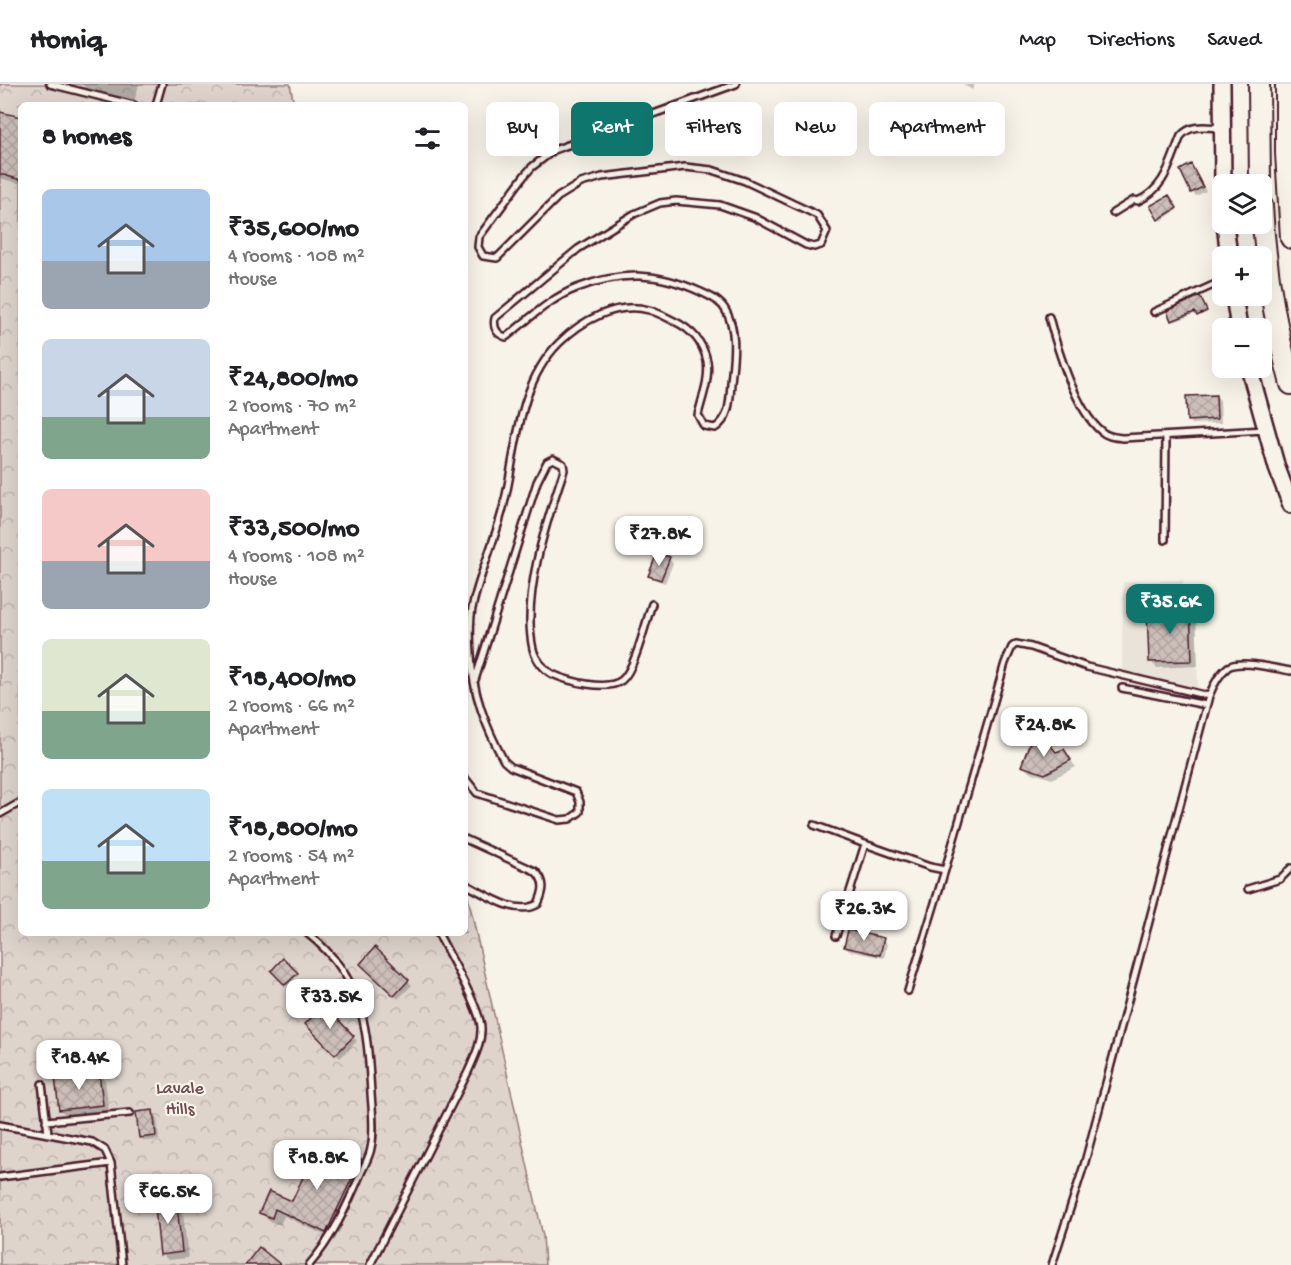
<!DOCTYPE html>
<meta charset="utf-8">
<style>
:root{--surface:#fff;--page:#f2f2f2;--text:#202124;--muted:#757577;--line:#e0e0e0;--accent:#0f766e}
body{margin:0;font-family:"Gochi Hand",sans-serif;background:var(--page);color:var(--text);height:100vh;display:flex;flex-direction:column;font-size:22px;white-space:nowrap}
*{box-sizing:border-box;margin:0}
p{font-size:20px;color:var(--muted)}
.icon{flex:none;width:33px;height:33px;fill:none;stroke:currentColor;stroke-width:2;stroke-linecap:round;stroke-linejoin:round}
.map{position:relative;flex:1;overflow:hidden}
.side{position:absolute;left:18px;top:18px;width:450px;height:834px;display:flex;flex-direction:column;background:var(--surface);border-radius:9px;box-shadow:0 6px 24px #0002}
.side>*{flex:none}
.guide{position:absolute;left:486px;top:18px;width:570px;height:54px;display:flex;gap:12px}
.tools{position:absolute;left:1212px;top:90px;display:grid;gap:12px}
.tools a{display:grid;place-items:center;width:60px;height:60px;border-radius:9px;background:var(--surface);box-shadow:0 6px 24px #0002;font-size:30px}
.price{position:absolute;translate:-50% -51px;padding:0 14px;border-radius:12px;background:#fff;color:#222;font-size:20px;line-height:39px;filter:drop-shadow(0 2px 3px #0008)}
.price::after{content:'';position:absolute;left:50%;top:36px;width:18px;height:14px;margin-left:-9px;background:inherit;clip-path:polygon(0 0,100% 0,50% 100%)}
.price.selected{background:var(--accent);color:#fff}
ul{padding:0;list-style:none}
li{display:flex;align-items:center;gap:18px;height:150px;padding:0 24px}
li span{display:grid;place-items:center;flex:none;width:168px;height:120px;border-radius:9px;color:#555}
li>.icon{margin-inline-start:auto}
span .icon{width:72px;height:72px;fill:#fffc;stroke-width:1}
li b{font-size:26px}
h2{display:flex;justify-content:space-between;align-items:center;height:72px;padding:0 24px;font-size:26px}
.chip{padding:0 21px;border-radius:9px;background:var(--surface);box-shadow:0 6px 24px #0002;font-size:21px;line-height:54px}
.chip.selected{background:var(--accent);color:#fff}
header{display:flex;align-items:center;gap:36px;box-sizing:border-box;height:84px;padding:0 30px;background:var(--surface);border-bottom:2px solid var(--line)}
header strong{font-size:28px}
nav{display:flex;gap:33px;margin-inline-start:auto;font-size:21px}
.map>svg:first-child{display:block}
.built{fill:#eae3da}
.forest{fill:url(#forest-crowns);stroke:#947a7c;stroke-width:1.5}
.shadow{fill:#0003}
.building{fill:url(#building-cross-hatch);stroke:#4a1f2b;stroke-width:1.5}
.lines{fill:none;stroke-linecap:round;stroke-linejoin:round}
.lane-casing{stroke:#4a1f2b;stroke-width:10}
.secondary-casing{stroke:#4a1f2b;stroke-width:20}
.highway-casing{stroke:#4a1f2b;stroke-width:24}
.lane{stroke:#f7f3e8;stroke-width:5}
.secondary{stroke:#f7f3e8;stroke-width:15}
.highway{stroke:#f7f3e8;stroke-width:20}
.labels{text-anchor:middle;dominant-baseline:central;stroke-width:4.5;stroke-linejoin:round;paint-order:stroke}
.park-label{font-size:18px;fill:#6f4c53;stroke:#f7f3e8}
</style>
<header>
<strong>Homiq</strong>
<nav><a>Map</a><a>Directions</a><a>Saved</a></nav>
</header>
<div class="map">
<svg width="1291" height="1181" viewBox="0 0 1291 1181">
<defs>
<pattern id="forest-crowns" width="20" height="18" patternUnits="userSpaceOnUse" patternTransform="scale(1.5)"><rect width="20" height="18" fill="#ded4cc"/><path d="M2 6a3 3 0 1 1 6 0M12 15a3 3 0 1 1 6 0" fill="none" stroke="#c0b6af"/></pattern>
<pattern id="building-cross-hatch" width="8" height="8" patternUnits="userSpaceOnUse" patternTransform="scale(1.5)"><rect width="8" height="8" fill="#ccbfb9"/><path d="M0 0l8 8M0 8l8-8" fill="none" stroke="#b1a49f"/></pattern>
</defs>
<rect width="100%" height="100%" fill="#f7f3e8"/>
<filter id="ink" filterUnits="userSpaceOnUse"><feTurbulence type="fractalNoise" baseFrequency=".0167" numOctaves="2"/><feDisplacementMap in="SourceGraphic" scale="12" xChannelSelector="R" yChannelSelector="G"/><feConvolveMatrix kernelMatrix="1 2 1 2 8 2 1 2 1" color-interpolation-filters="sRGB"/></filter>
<g filter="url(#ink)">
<path class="built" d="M1183,496L1185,515L1196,514L1198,609L1122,591L1123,498Z"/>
<path class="forest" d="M0,0H290L294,21H21V849H465V799L543,1152L545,1181H0Z"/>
<path class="shadow" d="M82,0H139L134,19L90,8Z
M963,0H975L972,6Z
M21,35V100L0,94V39Z
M1191,82L1206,107L1196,112L1192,108Z
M1171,114L1177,126L1161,137L1152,123Z
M1201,216L1207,228L1199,232L1197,229L1174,238L1172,236Z
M1216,312L1220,316L1221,339L1192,340L1188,336Z
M669,475L673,479L665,499L654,495L650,491Z
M1189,525L1196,531L1198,582L1157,584L1151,578Z
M1063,667L1076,683L1052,695L1029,688L1023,682Z
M883,856L887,860L884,874L849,867L845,863Z
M375,865L412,901L398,915L362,879Z
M283,876L298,891L287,902L273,887Z
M324,923L357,957L340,974L307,940Z
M99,989L105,996L109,1027L67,1032L60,1025Z
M153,1028L157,1032L159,1056L144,1057L140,1053Z
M360,1077L368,1085L335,1156L284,1132L280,1141L269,1137L261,1128L292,1118L348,1079Z
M175,1114L182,1120L188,1174L168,1176L162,1170Z"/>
<path class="building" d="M0,28L21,33V96L0,90Z
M1191,80L1203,103L1191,109L1180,86Z
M1169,111L1177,124L1158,136L1150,122Z
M1200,212L1207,227L1197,232L1195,228L1171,237L1167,227Z
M1216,311L1217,335L1187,337L1186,312Z
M657,469L670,473L661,496L648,492Z
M1190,523L1192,577L1149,578L1147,525Z
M1031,656L1051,662L1056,668L1064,665L1071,676L1045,690L1021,682Z
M848,846L884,854L880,871L844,863Z
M375,863L409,896L394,912L360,880Z
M283,874L298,889L285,901L271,887Z
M324,921L354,952L335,971L305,940Z
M99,988L103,1021L59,1026L55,993Z
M153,1026L156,1052L139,1054L136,1028Z
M317,1063L348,1077L351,1071L361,1075L326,1149L275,1125L272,1134L259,1129L269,1107L292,1117Z
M176,1112L182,1168L160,1171L154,1114Z
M259,1163L281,1181H245Z"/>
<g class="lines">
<defs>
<path id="lane" d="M50,0L134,21
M156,21L162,0
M1113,129L1134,116L1138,117C1166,104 1170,78 1181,52C1191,40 1205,43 1220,44
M1154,228L1222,197
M1049,233C1057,264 1076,327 1101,347C1107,353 1115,353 1123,354L1265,346
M1165,456L1166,352
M475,596L537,398L547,378L553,375L563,380L564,386C547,436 521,512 533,565C535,574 543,585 552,590C568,597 607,608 622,596C635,585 646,537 652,520
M1122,604L1206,621
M465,694L477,709L559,736L570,735L580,728V718L576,708L511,683L504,677C486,643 472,609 471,570C470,554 469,535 473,520C481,486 496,454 504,420C517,366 517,301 559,259C581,237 616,217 649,226C657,228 666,233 674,237C691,245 703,258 707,277C710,295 702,314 698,331L704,342L715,344C730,335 730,315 731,299C733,276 738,248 726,227C721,217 711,213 701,208C657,188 622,187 577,204C550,214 528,236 506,253C496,250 493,243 495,234L578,165L634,130L660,119L676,117L720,121L754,133L806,161L814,163L821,161L827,147L817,131L745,97L712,86L685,83L602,93L581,99L558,113L497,174L483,172L478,163L479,153L524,92L532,83L554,66L736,0
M0,730L21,718
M814,741L865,760
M465,755L535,787C546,797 544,807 538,820C517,833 485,810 465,800
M1248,805L1280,795L1291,784
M307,849C364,894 367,941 371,1009C372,1026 375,1047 371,1064C370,1072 364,1082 361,1089C347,1122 332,1155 309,1181
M836,852L865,760L930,783L945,786L1005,579L1012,563L1016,560L1031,563L1087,583L1209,612C1213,602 1219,590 1228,583C1240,575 1276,585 1291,587
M908,907L945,786
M42,1000L48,1049
M46,1037L130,1029
M0,1041L92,1058L105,1066L111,1079
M0,1093L111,1079L122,1181
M370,1181L468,988C474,974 482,959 481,943C480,924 448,869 438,849
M1052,1181L1085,1078L1209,612"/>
<path id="secondary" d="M1222,0L1223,100
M1225,140L1229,172
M1234,212L1239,244
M1249,284L1277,384L1291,421"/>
<path id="highway" d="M1259,0L1260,100
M1286,0V69L1291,154
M1262,122C1265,182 1275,242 1291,300"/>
</defs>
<use href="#lane" class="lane-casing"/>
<use href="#secondary" class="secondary-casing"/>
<use href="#highway" class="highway-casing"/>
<use href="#lane" class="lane"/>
<use href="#secondary" class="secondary"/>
<use href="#highway" class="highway"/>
</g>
</g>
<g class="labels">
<g class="park-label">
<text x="180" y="1005">Lavale<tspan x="180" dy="21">Hills</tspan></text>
</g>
</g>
</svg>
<div class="tools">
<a><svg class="icon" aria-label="layers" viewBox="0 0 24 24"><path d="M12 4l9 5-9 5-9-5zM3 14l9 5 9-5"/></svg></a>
<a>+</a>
<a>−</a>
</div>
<b class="price" style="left:659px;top:483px">₹27.8K</b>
<b class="price selected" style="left:1170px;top:551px">₹35.6K</b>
<b class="price" style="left:1044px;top:674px">₹24.8K</b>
<b class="price" style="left:864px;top:858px">₹26.3K</b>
<b class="price" style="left:330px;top:946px">₹33.5K</b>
<b class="price" style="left:79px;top:1007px">₹18.4K</b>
<b class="price" style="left:317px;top:1107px">₹18.8K</b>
<b class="price" style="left:168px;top:1141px">₹66.5K</b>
<div class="guide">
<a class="chip">Buy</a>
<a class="chip selected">Rent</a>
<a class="chip">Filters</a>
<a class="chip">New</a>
<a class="chip">Apartment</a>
</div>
<section class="side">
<h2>8 homes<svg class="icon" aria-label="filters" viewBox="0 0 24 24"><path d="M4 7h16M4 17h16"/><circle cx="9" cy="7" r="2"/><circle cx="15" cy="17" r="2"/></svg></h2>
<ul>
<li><span style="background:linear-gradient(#a9c7e8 60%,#9aa5b1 0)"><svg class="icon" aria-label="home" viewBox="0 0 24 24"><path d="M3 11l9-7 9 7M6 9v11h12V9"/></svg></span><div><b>₹35,600/mo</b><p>4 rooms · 108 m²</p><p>House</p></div></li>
<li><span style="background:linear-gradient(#c9d6e8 65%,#7fa58c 0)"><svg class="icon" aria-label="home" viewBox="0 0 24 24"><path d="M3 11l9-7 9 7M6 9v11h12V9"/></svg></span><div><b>₹24,800/mo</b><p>2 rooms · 70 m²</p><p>Apartment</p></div></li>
<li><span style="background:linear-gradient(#f6c9c9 60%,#9aa5b1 0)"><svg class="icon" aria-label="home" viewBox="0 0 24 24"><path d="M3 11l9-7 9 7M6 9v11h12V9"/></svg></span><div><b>₹33,500/mo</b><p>4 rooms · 108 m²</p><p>House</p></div></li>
<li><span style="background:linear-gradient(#dfe7d0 60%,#7fa58c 0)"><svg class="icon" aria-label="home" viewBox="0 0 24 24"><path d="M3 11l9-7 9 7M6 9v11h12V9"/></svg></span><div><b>₹18,400/mo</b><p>2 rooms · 66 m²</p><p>Apartment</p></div></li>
<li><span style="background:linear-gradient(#bfe0f5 60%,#7fa58c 0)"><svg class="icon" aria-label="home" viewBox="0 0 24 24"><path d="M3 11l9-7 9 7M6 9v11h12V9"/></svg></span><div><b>₹18,800/mo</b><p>2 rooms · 54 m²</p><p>Apartment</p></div></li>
</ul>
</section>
</div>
